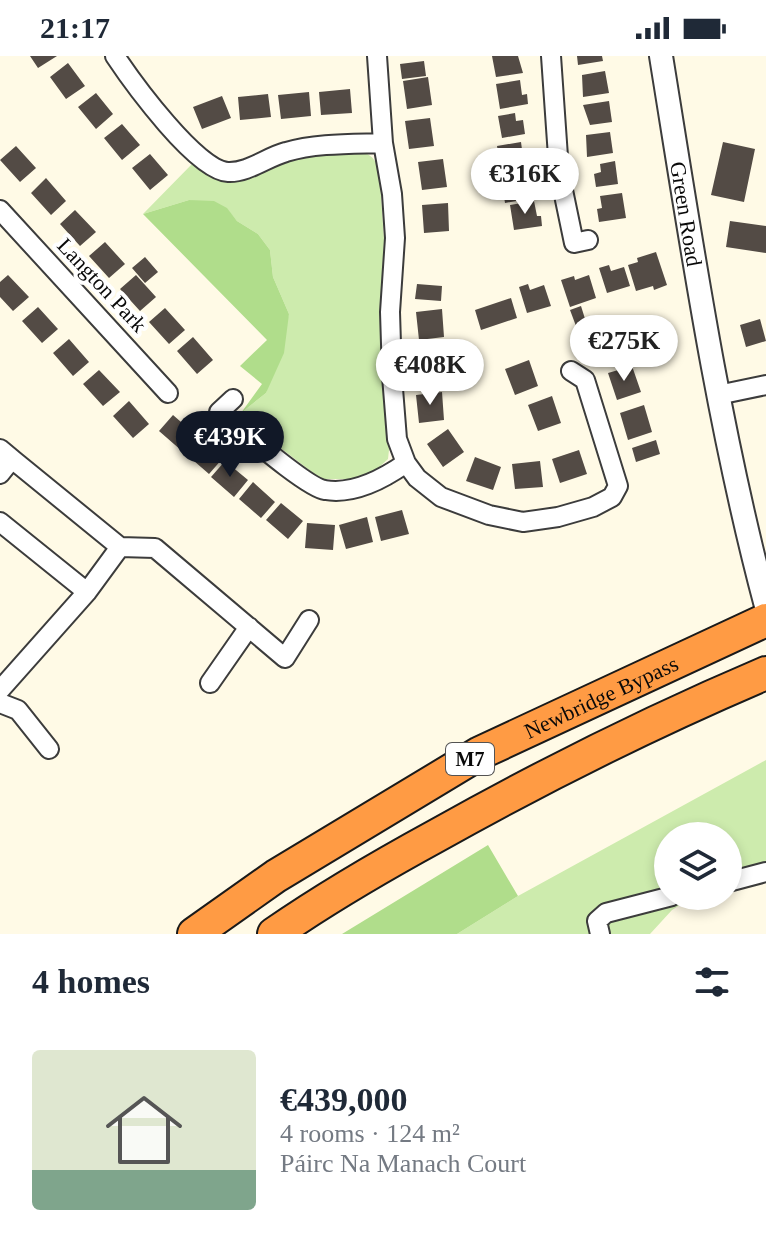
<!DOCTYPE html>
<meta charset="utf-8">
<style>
:root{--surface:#fff;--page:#f6f6f7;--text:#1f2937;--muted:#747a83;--accent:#111827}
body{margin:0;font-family:"Times New Roman",serif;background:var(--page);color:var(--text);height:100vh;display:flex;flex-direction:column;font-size:30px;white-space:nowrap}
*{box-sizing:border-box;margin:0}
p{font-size:26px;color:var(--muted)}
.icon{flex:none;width:44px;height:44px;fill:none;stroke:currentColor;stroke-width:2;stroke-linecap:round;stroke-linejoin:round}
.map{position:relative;height:878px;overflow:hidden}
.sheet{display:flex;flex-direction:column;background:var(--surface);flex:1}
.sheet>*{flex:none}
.controls{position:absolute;left:654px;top:766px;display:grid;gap:16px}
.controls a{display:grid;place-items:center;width:88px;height:88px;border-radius:50%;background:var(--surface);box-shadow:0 4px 12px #0003;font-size:40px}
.price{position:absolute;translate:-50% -68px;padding:0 18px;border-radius:28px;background:#fff;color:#222;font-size:26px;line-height:52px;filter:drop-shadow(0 2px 4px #0008)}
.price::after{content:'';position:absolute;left:50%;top:48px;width:24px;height:18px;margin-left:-12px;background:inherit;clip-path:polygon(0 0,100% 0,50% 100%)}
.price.current{background:var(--accent);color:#fff}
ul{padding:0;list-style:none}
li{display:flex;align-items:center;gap:24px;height:200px;padding:0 32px}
li span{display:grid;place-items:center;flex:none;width:224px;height:160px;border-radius:8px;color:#555}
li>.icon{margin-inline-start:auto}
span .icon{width:96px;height:96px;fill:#fffc;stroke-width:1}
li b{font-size:34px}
h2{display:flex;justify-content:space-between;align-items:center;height:96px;padding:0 32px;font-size:34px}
.status{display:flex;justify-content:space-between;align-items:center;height:56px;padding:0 40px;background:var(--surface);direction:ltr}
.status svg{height:22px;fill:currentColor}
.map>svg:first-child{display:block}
.green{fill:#cdebad}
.forest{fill:#b0dd8b}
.building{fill:#534b45}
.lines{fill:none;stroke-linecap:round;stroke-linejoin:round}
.minor-casing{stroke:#3c3c3c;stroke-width:22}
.tertiary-casing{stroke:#3c3c3c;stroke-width:26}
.motorway-casing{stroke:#1a1a1a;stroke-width:36}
.minor{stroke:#fff;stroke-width:18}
.tertiary{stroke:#fff;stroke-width:22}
.motorway{stroke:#ff9b44;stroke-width:32}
.labels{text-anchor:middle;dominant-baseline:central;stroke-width:8;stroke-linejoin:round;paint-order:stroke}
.shield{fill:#fff;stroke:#535353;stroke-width:2}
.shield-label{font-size:20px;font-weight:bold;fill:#090909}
.street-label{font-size:22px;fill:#090909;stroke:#fff}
</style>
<div class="status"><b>21:17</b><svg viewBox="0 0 49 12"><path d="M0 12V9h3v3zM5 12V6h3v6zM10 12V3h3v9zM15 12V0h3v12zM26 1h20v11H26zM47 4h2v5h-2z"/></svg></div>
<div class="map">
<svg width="766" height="878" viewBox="0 0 766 878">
<rect width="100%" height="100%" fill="#fffae6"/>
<path class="green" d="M355,95C368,96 373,100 379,112L384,184L381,247L384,332L390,385L388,403L375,415L351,423H321L257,374L241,357L266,337L289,258L273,221L270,194L258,178L237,165L227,153L189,144L143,158L193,107L202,115L205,110Z
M766,704V808L728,817V780H668V832L605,848C591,856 591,863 591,878H457L518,840Z
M682,843L683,847L672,854L650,878H607V869L614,863Z"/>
<path class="forest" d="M189,144L214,145L227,152L237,165L258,178L270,194L273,221L289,258L284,297L266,337L241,357L262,328L240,310L267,284L143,158Z
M488,789L518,840L457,878H342Z"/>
<path class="building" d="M30,0H57L38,12Z
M492,0H518L523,17L496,21Z
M577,0H602L603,5L578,9Z
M424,5L426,20L402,23L400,8Z
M68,7L85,30L66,43L50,21Z
M605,15L609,37L583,41L582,19Z
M428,21L432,49L407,53L403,25Z
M520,24L522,39L527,38L528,48L500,53L496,28Z
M350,33L352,57L321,59L319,36Z
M309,36L311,60L281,63L278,39Z
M96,37L113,58L96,73L78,51Z
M268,38L271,61L240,64L238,41Z
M222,40L231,62L202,73L193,51Z
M609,45L612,66L590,69L583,49Z
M515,57L516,65L523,64L525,78L502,82L498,60Z
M430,62L434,90L409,93L405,65Z
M122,68L140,89L122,104L104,82Z
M610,76L613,97L587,101L586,79Z
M521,86L523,101L527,100L529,110L501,115L497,90Z
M723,86L755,93L744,146L711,139Z
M16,90L36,112L20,126L0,104Z
M150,98L168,119L150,134L132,112Z
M443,103L447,131L422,134L418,106Z
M615,105L618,128L596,131L594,118L601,116L600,108Z
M525,118L527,133L532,132L533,142L505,147L501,122Z
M46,122L66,145L51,159L31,137Z
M622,137L626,162L599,166L597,153L602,152L600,140Z
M534,145L537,160H541L542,170L514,174L510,149Z
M448,147L449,175L424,177L422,149Z
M75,154L96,176L80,190L60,168Z
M730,165L766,170V197L726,191Z
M105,186L125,208L109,222L89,200Z
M656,196L667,229L654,234L653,230L636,235L628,209L638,206L637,202Z
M145,201L158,216L145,227L132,212Z
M609,209L611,215L624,211L630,230L607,237L599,212Z
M8,219L29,241L13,255L0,241V226Z
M136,219L156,241L140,255L120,233Z
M589,219L596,242L570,251L561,224L574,220L575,224Z
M417,228L442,230L441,245L415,243Z
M528,228L530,234L544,229L551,250L527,257L519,231Z
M511,242L517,262L481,274L475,254Z
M581,250L586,266L576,270L570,254Z
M38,251L58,273L42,287L22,265Z
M165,252L185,274L169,288L149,266Z
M442,253L444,281L419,284L416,256Z
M760,263L766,285L746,291L740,269Z
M619,270L627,297L603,304L595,278Z
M193,281L213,304L197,318L177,295Z
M69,283L89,306L73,320L53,297Z
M439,294L442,322L416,324L414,296Z
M529,304L538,330L515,339L505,313Z
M632,310L641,336L617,344L608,317Z
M99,314L120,336L103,350L83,328Z
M442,336L444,364L419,367L416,339Z
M552,340L561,367L538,375L528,349Z
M129,345L149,368L133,382L113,360Z
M644,349L652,376L628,384L620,357Z
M173,359L196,379L182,395L159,375Z
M448,373L464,396L443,411L427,388Z
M200,382L223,402L209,418L186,398Z
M656,384L660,398L636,406L632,392Z
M579,394L587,418L560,427L552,403Z
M475,401L501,411L493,434L466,425Z
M225,405L248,424L234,441L211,421Z
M540,405L543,431L515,433L512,408Z
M253,426L275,446L261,462L239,443Z
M281,447L303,465L288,483L266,464Z
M402,454L409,478L381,485L375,461Z
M367,461L373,486L346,493L339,469Z
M307,467L335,469L333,494L305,492Z"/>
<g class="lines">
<defs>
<path id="minor" d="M115,0C133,27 197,115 228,116C248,117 267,101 286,96C316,87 352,88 383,87
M377,0L383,87L392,138L395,182L390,256L392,320L397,383L406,407L417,422L441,441L489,459L523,466L558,461L593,451L612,441L618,430L585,324L571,315
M551,0L559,115L574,187L588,184
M0,154L168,337
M718,339L766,329
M233,343L219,356C238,371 307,432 325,434C354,439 383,423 406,407
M0,393L12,403L0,418
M12,403L120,491
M0,466L87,536
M210,627L249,571
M0,634L87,536L120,491L155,492L285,602L309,564
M0,647L18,654L49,693
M728,826L766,816
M600,878L597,865L606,857L672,840"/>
<g id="tertiary">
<path id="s1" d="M661,0C691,185 718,370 766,550"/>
</g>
<g id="motorway">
<path id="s2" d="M194,878L276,820L480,697L766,564"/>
<path d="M274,878C326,842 381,810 436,780C543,720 653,665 766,617"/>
</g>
</defs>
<use href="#minor" class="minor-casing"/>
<use href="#tertiary" class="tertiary-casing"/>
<use href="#motorway" class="motorway-casing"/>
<use href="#minor" class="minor"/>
<use href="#tertiary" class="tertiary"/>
<use href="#motorway" class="motorway"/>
</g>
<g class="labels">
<rect class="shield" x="446" y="687" width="48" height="32" rx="6"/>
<g class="shield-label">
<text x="470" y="703">M7</text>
</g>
<g class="street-label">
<text stroke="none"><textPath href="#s1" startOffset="160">Green Road</textPath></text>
<text transform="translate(102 229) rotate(47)">Langton Park</text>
<text stroke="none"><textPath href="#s2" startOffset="472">Newbridge Bypass</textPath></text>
</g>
</g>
</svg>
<div class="controls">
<a><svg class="icon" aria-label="layers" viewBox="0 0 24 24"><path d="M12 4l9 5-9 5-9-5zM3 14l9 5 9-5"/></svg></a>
</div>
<b class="price" style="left:525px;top:160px">€316K</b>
<b class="price" style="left:624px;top:327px">€275K</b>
<b class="price" style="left:430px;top:351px">€408K</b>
<b class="price current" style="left:230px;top:423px">€439K</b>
</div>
<section class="sheet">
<h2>4 homes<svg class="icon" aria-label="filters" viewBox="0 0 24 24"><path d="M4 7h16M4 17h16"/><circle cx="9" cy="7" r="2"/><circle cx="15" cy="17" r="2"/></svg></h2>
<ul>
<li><span style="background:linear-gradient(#dfe7d0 75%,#7fa58c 0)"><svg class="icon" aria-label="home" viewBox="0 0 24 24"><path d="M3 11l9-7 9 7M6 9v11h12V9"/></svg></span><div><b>€439,000</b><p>4 rooms · 124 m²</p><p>Páirc Na Manach Court</p></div></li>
</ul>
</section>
